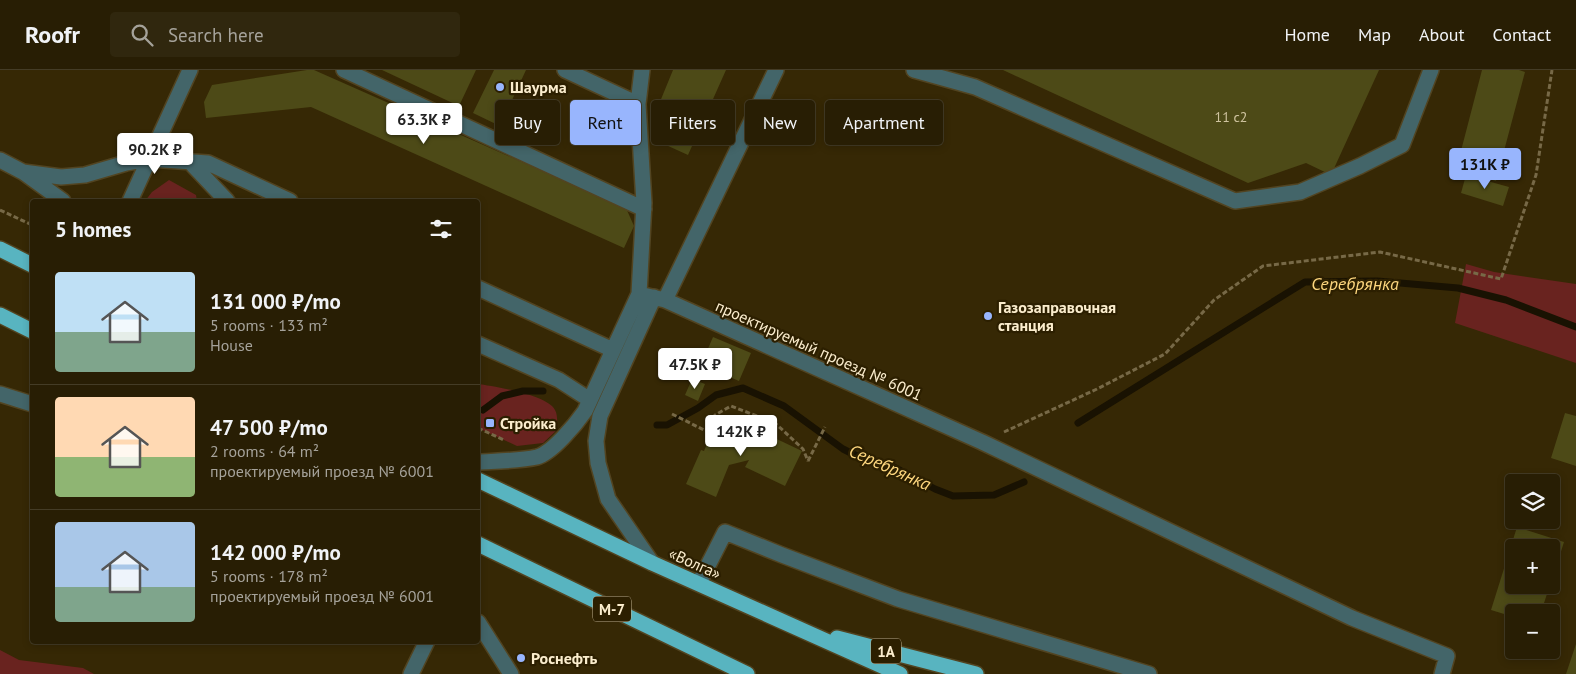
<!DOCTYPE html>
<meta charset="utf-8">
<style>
:root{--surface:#281e04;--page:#30270e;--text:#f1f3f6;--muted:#a5a29a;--line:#443c26;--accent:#98b5fd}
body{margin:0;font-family:"PT Sans",sans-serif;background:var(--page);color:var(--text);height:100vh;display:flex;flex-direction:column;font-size:19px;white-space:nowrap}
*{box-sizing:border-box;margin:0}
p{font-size:16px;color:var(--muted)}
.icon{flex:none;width:28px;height:28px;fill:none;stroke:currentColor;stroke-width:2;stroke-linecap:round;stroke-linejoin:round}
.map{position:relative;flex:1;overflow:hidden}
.sheet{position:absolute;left:30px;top:129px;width:450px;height:445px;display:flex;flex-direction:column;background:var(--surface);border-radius:5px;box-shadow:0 2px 8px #0003,0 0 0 1px var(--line)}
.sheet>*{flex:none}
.hud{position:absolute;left:495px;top:30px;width:475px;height:45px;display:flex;gap:10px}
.buttons{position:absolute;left:1505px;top:404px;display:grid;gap:10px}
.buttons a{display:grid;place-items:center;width:55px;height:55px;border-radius:5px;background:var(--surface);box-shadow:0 2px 8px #0003,0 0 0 1px var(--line);font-size:25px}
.price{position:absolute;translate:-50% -42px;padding:0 11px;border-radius:5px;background:#fff;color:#222;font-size:16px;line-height:32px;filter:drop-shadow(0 1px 2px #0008)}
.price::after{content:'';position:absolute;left:50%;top:30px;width:15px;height:11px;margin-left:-8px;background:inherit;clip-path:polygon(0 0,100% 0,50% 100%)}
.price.selected{background:var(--accent);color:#111}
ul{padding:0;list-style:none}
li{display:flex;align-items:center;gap:15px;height:125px;padding:0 25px}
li+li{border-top:1px solid var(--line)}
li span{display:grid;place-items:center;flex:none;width:140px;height:100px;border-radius:5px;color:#555}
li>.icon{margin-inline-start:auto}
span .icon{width:60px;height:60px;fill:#fffc;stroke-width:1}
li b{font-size:21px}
h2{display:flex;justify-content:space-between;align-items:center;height:60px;padding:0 25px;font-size:21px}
.chip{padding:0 18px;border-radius:5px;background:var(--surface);box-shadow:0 2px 8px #0003,0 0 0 1px var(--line);font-size:18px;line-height:45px}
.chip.selected{background:var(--accent);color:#111}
header{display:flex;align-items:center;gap:30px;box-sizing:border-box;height:70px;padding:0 25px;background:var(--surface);border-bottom:1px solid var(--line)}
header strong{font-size:24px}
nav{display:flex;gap:28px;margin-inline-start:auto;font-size:18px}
.search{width:350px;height:45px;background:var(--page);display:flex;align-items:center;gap:12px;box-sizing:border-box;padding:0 18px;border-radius:5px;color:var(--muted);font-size:19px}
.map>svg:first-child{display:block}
.green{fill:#69231f}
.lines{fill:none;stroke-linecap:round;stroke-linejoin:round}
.stream{stroke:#191202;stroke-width:7}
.building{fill:#4d4a17}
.minor-casing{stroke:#524421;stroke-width:18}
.highway-casing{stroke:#524421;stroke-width:18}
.path{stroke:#776947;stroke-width:3;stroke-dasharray:5 2.5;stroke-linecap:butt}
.minor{stroke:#436569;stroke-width:15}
.highway{stroke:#58b4c0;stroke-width:15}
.poi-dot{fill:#98b5fd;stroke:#2c1f00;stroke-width:2}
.labels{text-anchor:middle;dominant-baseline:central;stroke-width:4.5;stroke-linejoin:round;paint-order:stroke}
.number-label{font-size:14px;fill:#d0c4a0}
.shield{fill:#2c1f00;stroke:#bdaf90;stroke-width:1}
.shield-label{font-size:15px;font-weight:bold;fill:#fbedcd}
.poi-label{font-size:16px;font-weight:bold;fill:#fbedcd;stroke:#2c1f00;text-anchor:start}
.street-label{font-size:16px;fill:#fbedcd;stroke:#2c1f00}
.water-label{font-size:18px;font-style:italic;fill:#fed77e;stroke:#2c1f00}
</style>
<header>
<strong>Roofr</strong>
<div class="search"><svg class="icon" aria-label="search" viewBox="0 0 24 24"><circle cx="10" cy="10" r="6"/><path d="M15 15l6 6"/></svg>Search here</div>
<nav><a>Home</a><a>Map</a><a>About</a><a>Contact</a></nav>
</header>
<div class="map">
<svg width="1576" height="604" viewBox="0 0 1576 604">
<rect width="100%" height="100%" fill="#362805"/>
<path class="green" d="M169,110L196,125L197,131H145L152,122Z
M1466,194L1494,202L1576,214V293L1455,253Z
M478,314C493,316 548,325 555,340C558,345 557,355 557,360L543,373L517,376L478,358Z
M0,580L19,590L83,598L94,604H0Z"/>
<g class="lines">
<path class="stream" d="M483,340L502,326L523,321H543
M1078,353L1305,212L1377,211L1458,218L1506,230L1576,257
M657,355H667L698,338L716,325L743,318L784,336L843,379L857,386L892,396L935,419L953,426L994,425L1024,412"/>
</g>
<path class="building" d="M307,0H314L626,138L634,156L624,178L311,37L206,48L204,32L212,15Z
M382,0H476L459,36Z
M494,0H526L500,56L473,43Z
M673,0H726L688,85L666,75L657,39Z
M1003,0H1379L1331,105L1306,93L1248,113Z
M1482,0H1519L1525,2L1496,111L1456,100Z
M1466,105L1509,117L1503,136L1461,123Z
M713,267L751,283L739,311L701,295Z
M692,309L705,314L698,331L685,325Z
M1565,343L1576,346V396L1551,388Z
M727,350L741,352L751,361L758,372L762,362L802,381L785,416L745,397L749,390L729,395L716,427L686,414L701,380L704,381L712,362Z
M1517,457L1564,472L1552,510L1551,478H1514V515H1550L1541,542H1514V547L1491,540Z
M1576,574V604H1566Z"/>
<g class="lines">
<defs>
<path id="minor" d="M344,0L644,139
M914,0L975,17L1235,131L1300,122L1360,96L1402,75L1431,0
M638,34L642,0
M0,90L23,102L63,131
M190,92L227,131
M23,102L61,107L85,105L126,93L149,89L208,93L290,131
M130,131L190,0
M478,218L613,280
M639,224L665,230L982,372L1352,548L1447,586L1442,604
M665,230L776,0
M478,274L559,310L590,330
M0,324L32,334
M478,392C495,391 520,391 537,387C552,383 576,354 585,341L639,224L644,133L638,34L565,0
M652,493L608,429L598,393L596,371L600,346L654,227
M699,513L725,462L782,485L898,529L1149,604
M478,552L511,604
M411,604L427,571"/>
<path id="highway" d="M0,179L32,195
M0,245L32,261
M478,410L652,493L900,604
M478,474L747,604
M837,568L976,604"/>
</defs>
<use href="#minor" class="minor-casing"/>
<use href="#highway" class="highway-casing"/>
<path class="path" d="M0,140L32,155
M672,344L706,361L715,345L731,336L775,353L803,379L808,391
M478,358L504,370
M1004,362L1097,319L1165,284L1214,230L1263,196L1380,182L1501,209L1536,105L1552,0
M808,391L825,357"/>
<use href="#minor" class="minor"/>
<use href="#highway" class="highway"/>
</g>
<g class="poi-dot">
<circle cx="500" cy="17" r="5"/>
<circle cx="988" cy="246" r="5"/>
<rect x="485" y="348" width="10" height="10" rx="2.5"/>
<circle cx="521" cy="588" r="5"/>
</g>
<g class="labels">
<g class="number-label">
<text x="1231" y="47">11 с2</text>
</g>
<g class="shield">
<rect x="593" y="526.5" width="38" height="25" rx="4"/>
<rect x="871" y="568.5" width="30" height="25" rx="4"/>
</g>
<g class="shield-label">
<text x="612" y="539">М-7</text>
<text x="886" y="581">1A</text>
</g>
<g class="poi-label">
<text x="510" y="17">Шаурма</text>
<text x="998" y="237">Газозаправочная<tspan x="998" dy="18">станция</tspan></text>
<text x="500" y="353">Стройка</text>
<text x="531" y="588">Роснефть</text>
</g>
<g class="street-label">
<text transform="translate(819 280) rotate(24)">проектируемый проезд № 6001</text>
<text transform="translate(695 493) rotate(24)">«Волга»</text>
</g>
<g class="water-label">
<text x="1355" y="213">Серебрянка</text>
<text transform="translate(890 397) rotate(24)">Серебрянка</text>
</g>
</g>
</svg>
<div class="buttons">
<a><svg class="icon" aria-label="layers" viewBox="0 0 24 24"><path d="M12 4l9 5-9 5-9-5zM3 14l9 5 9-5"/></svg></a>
<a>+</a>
<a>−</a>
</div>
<b class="price" style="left:424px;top:75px">63.3K ₽</b>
<b class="price" style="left:155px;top:105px">90.2K ₽</b>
<b class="price selected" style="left:1485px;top:120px">131K ₽</b>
<b class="price" style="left:695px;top:320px">47.5K ₽</b>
<b class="price" style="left:741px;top:387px">142K ₽</b>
<div class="hud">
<a class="chip">Buy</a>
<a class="chip selected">Rent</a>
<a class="chip">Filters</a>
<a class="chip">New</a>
<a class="chip">Apartment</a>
</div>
<section class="sheet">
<h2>5 homes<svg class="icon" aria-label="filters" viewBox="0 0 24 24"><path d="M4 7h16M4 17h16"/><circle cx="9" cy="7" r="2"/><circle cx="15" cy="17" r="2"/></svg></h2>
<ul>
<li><span style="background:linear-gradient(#bfe0f5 60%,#7fa58c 0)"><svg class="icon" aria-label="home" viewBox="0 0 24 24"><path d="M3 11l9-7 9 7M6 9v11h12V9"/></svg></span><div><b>131 000 ₽/mo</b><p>5 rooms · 133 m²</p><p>House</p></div></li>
<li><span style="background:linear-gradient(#ffd9b3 60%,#8fb573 0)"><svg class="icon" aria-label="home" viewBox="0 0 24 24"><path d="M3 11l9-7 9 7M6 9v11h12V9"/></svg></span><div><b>47 500 ₽/mo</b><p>2 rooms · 64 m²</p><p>проектируемый проезд № 6001</p></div></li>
<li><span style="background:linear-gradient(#a9c7e8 65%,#7fa58c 0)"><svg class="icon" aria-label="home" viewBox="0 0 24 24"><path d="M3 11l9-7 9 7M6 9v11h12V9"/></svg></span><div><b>142 000 ₽/mo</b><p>5 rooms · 178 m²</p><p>проектируемый проезд № 6001</p></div></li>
</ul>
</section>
</div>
